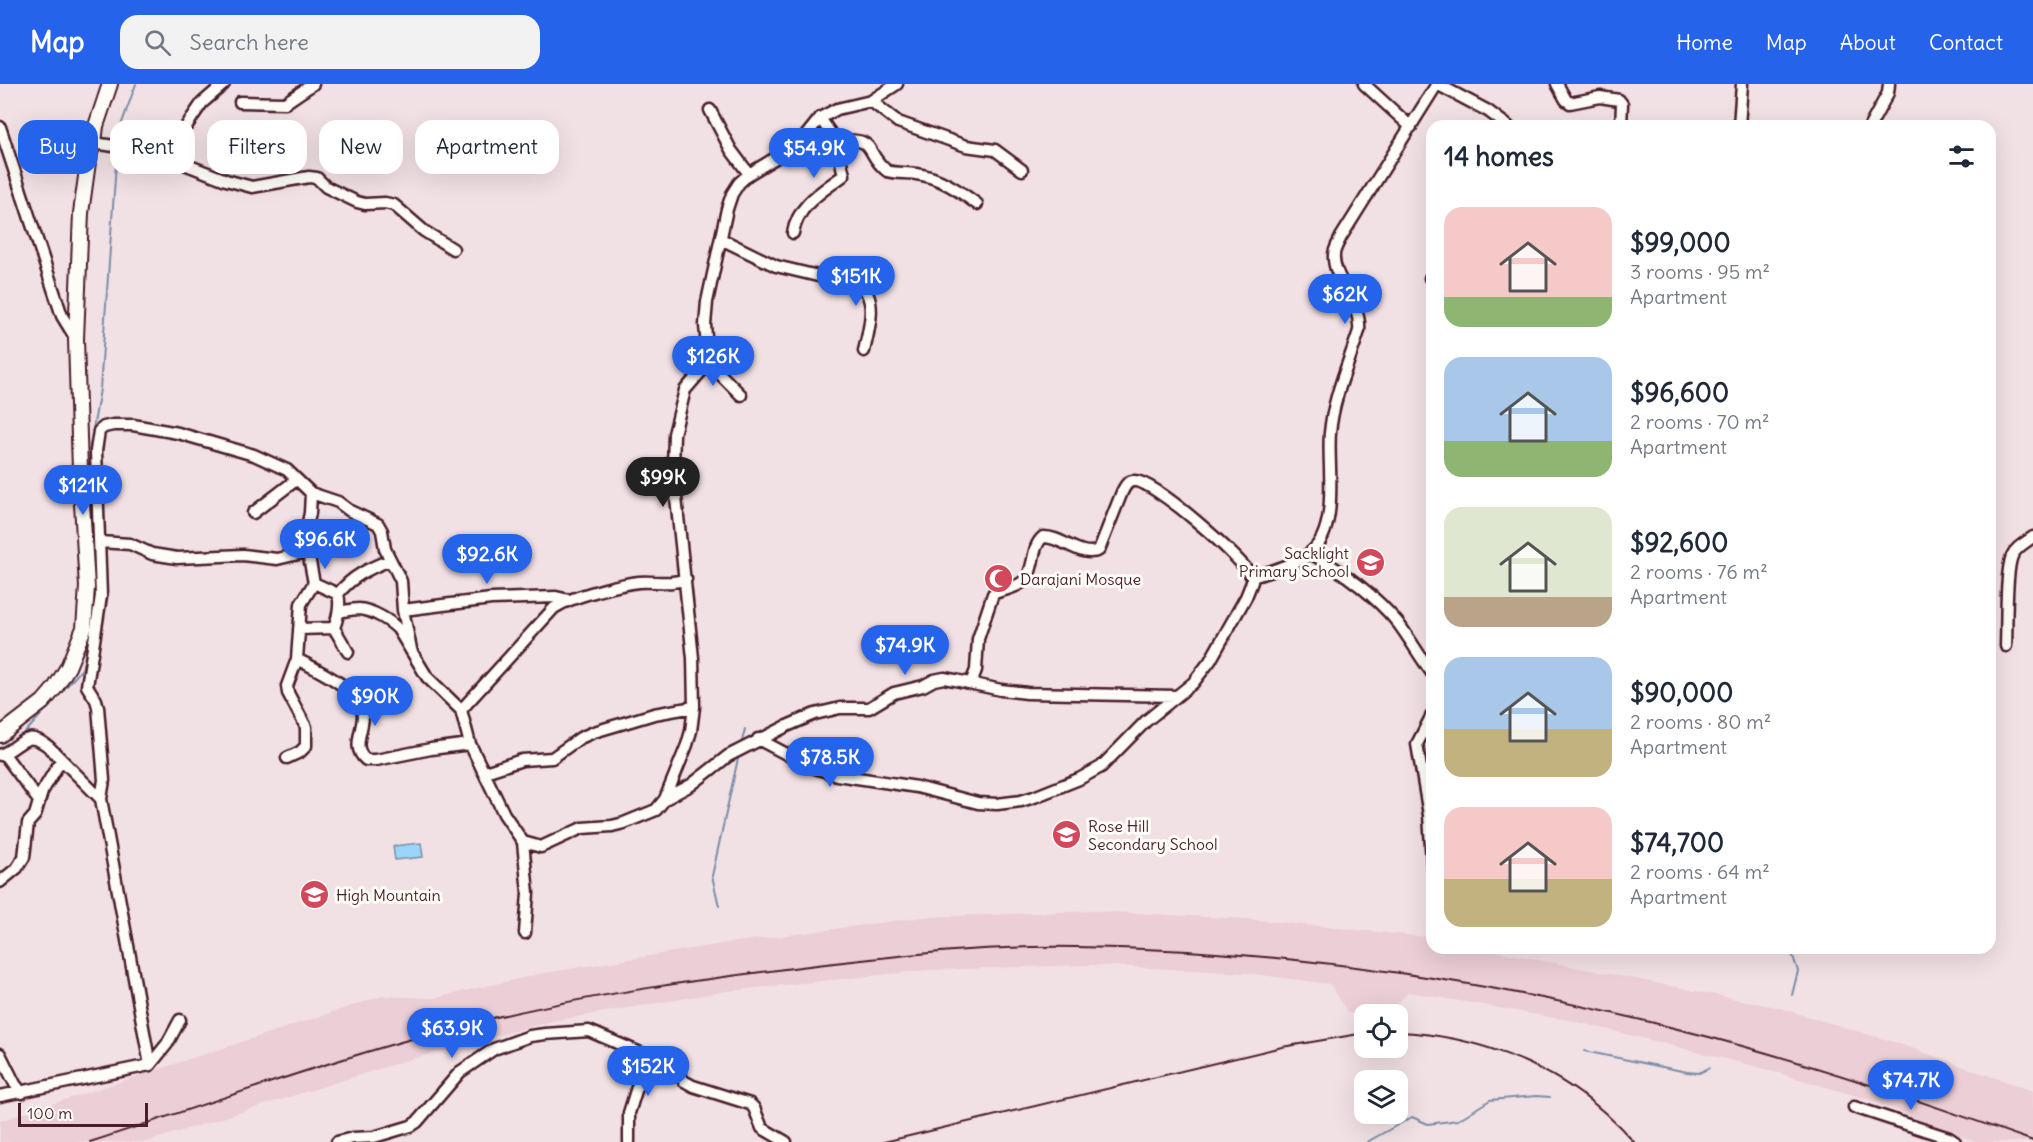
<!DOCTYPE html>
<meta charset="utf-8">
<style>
:root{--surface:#fff;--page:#f2f2f3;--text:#1f2937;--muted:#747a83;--accent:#2563eb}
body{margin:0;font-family:Delius,sans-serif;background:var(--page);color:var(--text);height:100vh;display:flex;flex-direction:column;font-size:22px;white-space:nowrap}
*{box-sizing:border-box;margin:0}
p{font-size:20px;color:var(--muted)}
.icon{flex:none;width:33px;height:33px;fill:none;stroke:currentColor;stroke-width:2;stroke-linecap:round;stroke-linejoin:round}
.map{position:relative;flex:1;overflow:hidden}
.panel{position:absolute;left:1426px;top:36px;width:570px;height:834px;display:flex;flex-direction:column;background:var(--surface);border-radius:18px;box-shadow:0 6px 24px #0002}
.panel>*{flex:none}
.top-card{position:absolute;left:18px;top:36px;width:570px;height:54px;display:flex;gap:12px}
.tools{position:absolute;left:1354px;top:920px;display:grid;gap:12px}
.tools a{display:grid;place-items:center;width:54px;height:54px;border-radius:12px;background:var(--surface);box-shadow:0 6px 24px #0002;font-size:30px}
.scale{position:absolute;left:18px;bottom:15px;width:130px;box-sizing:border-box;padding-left:6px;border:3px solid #4a1f2b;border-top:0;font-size:16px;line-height:21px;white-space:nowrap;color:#4a1f2b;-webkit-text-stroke:4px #fdfcf7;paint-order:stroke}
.price{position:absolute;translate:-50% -51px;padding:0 14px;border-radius:21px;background:var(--accent);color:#fff;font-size:20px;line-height:39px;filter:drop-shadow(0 2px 3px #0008)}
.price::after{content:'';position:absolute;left:50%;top:36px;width:18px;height:14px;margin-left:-9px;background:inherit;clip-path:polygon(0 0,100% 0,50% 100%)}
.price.current{background:#222;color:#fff}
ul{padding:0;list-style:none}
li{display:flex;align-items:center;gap:18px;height:150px;padding:0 18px}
li span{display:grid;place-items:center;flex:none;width:168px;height:120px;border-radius:18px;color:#555}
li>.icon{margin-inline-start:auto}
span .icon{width:72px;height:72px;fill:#fffc;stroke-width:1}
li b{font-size:26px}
h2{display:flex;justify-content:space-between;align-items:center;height:72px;padding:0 18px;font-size:26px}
.pill{padding:0 21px;border-radius:18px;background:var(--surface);box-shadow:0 6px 24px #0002;font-size:21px;line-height:54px}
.pill.current{background:var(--accent);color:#fff}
header{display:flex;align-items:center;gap:36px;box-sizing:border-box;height:84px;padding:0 30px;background:var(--accent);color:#fff}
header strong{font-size:28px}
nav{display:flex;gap:33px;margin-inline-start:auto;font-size:21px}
.search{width:420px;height:54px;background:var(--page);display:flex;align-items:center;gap:15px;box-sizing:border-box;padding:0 21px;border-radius:18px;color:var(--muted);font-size:22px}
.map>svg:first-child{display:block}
.built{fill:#ebced6}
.water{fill:#99d6fa;stroke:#798da7;stroke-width:1.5}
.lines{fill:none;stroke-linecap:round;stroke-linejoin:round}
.stream{stroke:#798da7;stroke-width:2}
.minor-casing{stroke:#4a1f2b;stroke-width:15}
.major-casing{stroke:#4a1f2b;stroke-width:18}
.minor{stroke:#fdfcf7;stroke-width:10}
.major{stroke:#fdfcf7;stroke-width:14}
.rail{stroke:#4a1f2b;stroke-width:2}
.labels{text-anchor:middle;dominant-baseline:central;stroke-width:6;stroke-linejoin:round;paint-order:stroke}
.poi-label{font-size:16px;fill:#4a1f2b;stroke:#fdfcf7;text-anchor:start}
</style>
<header>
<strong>Map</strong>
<div class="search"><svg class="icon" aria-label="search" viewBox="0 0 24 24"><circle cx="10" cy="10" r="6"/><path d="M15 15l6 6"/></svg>Search here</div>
<nav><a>Home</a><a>Map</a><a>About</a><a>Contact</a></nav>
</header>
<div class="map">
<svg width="2033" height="1058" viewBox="0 0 2033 1058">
<rect width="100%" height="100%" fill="#f2e1e4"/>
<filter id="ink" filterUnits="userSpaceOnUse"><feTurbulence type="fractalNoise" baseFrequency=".0167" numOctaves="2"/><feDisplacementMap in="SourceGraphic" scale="12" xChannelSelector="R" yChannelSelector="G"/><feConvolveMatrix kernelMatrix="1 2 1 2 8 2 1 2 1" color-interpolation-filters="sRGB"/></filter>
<g filter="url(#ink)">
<path class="built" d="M1093,827L1247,835L1426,853L1432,855V864H1480L1776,923L1894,958L2033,1007V1058H1976L1870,1016L1758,983L1573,937L1408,908L1388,930H1365V932L1348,929L1330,900L1246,889L1092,881L929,886L727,907L552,937L401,978L146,1058H0V1037L382,912L435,914L539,890L721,860L924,833Z"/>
<path class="water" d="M421,759L423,773L395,776L393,762Z"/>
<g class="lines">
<path class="stream" d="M118,60L119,47L136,0
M91,377L90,363L100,305L117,66
M22,652L82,585L88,561
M741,661L745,645
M719,822L712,792L739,670
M1790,864L1798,887L1792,911
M1584,967L1687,988L1699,989L1709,984
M1367,1058L1412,1033L1428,1040L1458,1036L1490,1016L1536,1012L1550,1013"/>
<defs>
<path id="minor" d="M1364,0L1411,43
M1437,0L1488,27L1508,42
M1557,0L1566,16L1570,19L1600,13L1619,16L1622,20L1621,42
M871,17L898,38L966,62L995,66L1022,86
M240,18L285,19L313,0
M710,26L731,66L749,90
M1739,42L1742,0
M1870,42L1888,9L1889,0
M0,43L62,232L76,255
M836,57C880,53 862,67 887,87C897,90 907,88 916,90C940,93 958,106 977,120
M94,59L153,68L226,96L252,103L309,93L317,94L326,103L357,118L365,120L385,119L394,121L424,147L453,165
M166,72L202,19L224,0
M793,149C798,120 823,107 844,91L836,57L820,34
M721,155L776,182L860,202C879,214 868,249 864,267
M1430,194H1432
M708,275L718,288L741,311
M311,409L310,429L305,452L314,499L338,510C341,521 338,533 334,544
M253,429L296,396
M100,458L130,460L152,470L177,474L243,471L277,475L307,468
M1310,469C1344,488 1373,509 1398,539C1410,555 1420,573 1432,589
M1252,493C1271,487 1295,481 1311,468C1340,444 1327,382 1330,349C1333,314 1348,281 1359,247C1362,218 1332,195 1334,171C1334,165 1339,158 1341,153L1437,0
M338,510C352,492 370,484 390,476
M403,526L491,515L556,513L569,516
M339,528C345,527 352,525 359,525C372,526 389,536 398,545L427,593L461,626L470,660L504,730L523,758
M299,545L334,544L348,568
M2006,562C2007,542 2005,489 2012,472C2016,463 2025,459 2033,453
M297,575C315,585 354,603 361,622C369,641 348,661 366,676H376L431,665L470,660
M461,626L554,524L563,519C580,511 620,500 639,498C656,497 670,501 686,495
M1432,631L1417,660L1429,731L1432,779
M758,655L809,682L837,691L917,703L978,719L997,720L1021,717L1034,713L1079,695L1101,683L1146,637L1193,599L1210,577L1246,513L1252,498V493C1242,474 1156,398 1135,397C1128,396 1125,402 1122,408L1099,466C1081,475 1062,452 1043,453C1030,464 1036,485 1024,497C1015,505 1003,505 993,510L978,555L976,586L971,599
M4,670L39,717
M0,671C23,662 24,644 49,663L101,715
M287,674L300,668L306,662V643L288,609L287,602L297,575L301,520L314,499
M485,688L522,676L552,674L580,654L594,648L654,630L694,623
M665,715L691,701L728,672L787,642L815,630L840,624H869L894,609L923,602L934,596L944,594L955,596L1001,606L1027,609L1176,612
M0,798L17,784L24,773L28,739L35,731L42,708L61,676
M525,849L528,809L523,758L541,763L582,744L612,742L624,739L656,726L665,715L687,661L691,647L694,623L693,574L673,385L674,350L685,306L704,284L708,275L705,241L707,218L727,125L732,110L739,99L749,90L800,59L820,34L837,25L871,17L897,0
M0,970L15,1000L22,1009
M150,981L101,715L104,696L98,623L96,616L87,602L101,512L96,367L99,347L104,343L113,341H133L178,349L254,371L287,386L311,409L338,418L350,427L378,440L382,447L385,465L401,497L403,526L411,565
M0,1012L150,981L167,960L180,936
M1854,1023L1949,1054L1955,1058
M337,1058L353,1054L374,1053L411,1042L417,1038L460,988L494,965L530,952L545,950L589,947L643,970L665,976L673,982L684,997L693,1002L750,1020L754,1024L762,1044L786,1058
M629,1058V1029L643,984V970"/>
<path id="major" d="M0,651L43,618L55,604L68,583L84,544L87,503L80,386L76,255L81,129L89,71L94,59L96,42L110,0"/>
</defs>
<use href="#minor" class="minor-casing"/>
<use href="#major" class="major-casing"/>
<use href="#minor" class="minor"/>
<use href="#major" class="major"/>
<path class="rail" d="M1398,948C1472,951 1549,979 1605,1029C1615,1038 1625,1048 1634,1058
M90,1058C226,1014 362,964 501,932C606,908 711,894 817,881C903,871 990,861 1077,863C1291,866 1502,898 1709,953C1819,982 1926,1019 2033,1057
M884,1058L1282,963L1365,949"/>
</g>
</g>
<defs>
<symbol id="school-disc" viewBox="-11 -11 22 22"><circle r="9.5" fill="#d1495b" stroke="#fdfcf7"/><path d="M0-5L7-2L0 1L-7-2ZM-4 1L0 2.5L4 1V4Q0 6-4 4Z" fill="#fff"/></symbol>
<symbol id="mosque-disc" viewBox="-11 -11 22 22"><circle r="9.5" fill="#d1495b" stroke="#fdfcf7"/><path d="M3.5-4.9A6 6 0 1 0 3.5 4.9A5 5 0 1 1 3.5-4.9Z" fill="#fff"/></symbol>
</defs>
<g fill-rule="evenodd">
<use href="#school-disc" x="1354" y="462" width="33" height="33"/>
<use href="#mosque-disc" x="982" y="478" width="33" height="33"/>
<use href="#school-disc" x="1050" y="734" width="33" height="33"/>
<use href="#school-disc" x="298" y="794" width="33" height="33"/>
</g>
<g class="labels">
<g class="poi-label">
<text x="1349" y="469" text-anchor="end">Sacklight<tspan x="1349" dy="18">Primary School</tspan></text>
<text x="1020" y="495">Darajani Mosque</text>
<text x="1088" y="742">Rose Hill<tspan x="1088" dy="18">Secondary School</tspan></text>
<text x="336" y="811">High Mountain</text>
</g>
</g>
</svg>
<div class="tools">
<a><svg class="icon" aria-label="locate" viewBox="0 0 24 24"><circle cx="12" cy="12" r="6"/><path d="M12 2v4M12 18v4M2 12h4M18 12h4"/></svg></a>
<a><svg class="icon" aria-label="layers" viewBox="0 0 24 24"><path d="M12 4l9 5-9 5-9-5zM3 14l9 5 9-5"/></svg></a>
</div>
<div class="scale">100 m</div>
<b class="price" style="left:814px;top:95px">$54.9K</b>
<b class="price" style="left:856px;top:223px">$151K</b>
<b class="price" style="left:1345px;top:241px">$62K</b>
<b class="price" style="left:713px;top:303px">$126K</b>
<b class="price current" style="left:663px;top:424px">$99K</b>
<b class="price" style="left:83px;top:432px">$121K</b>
<b class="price" style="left:325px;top:486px">$96.6K</b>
<b class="price" style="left:487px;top:501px">$92.6K</b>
<b class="price" style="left:905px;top:592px">$74.9K</b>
<b class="price" style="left:375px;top:643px">$90K</b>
<b class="price" style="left:830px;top:704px">$78.5K</b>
<b class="price" style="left:452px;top:975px">$63.9K</b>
<b class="price" style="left:648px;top:1013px">$152K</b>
<b class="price" style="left:1911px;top:1027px">$74.7K</b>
<div class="top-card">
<a class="pill current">Buy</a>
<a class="pill">Rent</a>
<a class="pill">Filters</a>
<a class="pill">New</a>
<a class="pill">Apartment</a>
</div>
<section class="panel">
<h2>14 homes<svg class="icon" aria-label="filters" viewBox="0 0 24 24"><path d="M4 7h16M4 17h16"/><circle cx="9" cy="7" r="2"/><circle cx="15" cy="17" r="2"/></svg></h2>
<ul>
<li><span style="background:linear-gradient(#f6c9c9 75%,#8fb573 0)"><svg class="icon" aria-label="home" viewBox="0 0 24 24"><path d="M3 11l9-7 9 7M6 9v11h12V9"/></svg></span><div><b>$99,000</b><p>3 rooms · 95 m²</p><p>Apartment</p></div></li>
<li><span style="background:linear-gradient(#a9c7e8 70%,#8fb573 0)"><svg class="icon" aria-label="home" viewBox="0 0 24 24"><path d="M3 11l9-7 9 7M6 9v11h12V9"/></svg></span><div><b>$96,600</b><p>2 rooms · 70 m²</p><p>Apartment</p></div></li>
<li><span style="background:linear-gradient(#dfe7d0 75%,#b9a48a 0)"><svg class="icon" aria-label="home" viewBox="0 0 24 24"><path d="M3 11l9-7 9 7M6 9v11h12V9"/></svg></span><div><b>$92,600</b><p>2 rooms · 76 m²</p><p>Apartment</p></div></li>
<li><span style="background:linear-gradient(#a9c7e8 60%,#c2b280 0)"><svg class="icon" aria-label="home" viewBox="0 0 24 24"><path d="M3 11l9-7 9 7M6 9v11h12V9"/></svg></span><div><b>$90,000</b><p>2 rooms · 80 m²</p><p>Apartment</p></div></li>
<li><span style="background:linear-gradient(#f6c9c9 60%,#c2b280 0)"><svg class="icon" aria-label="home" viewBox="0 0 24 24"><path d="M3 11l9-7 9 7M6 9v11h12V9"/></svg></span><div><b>$74,700</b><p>2 rooms · 64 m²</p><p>Apartment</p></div></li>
</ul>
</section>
</div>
